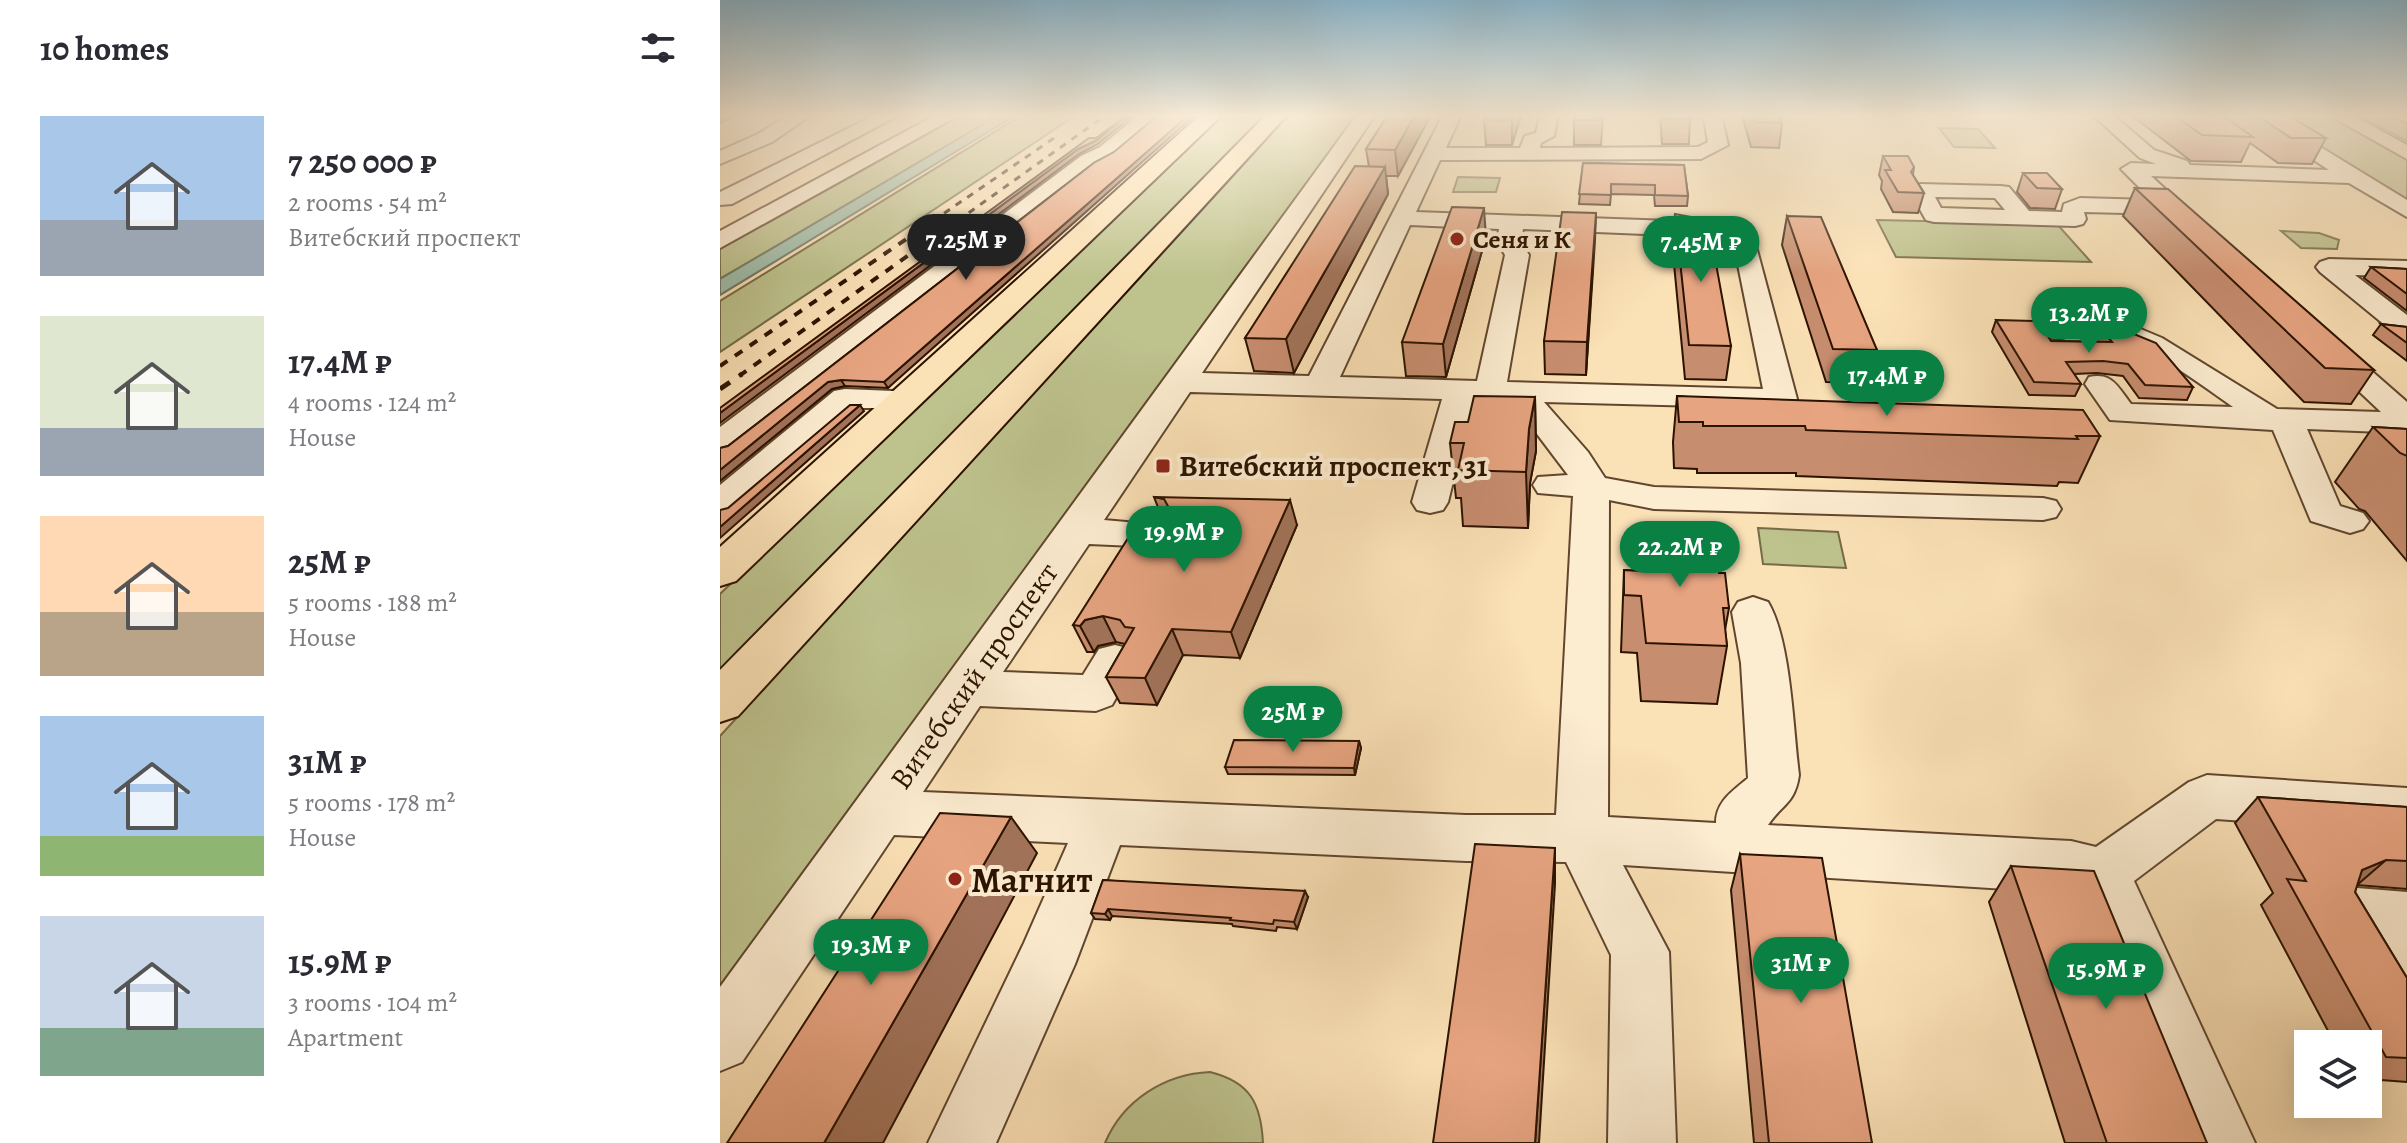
<!DOCTYPE html>
<meta charset="utf-8">
<style>
:root{--surface:#fff;--page:#f2f2f3;--text:#2b2b33;--muted:#7c7c81;--accent:#0b8043}
body{margin:0;font-family:Alegreya,serif;background:var(--page);color:var(--text);height:100vh;display:flex;flex-direction:column;font-size:30px;white-space:nowrap}
*{box-sizing:border-box;margin:0}
p{font-size:26px;color:var(--muted)}
.icon{flex:none;width:44px;height:44px;fill:none;stroke:currentColor;stroke-width:2;stroke-linecap:round;stroke-linejoin:round}
.map{position:relative;flex:1;overflow:hidden}
.side{display:flex;flex-direction:column;background:var(--surface);width:720px}
.side>*{flex:none}
.tools{position:absolute;left:1574px;top:1030px;display:grid;gap:16px}
.tools a{display:grid;place-items:center;width:88px;height:88px;border-radius:0px;background:var(--surface);box-shadow:0 8px 32px #0002;font-size:40px}
.price{position:absolute;translate:-50% -68px;padding:0 18px;border-radius:28px;background:var(--accent);color:#fff;font-size:26px;line-height:52px;filter:drop-shadow(0 2px 4px #0008)}
.price::after{content:'';position:absolute;left:50%;top:48px;width:24px;height:18px;margin-left:-12px;background:inherit;clip-path:polygon(0 0,100% 0,50% 100%)}
.price.current{background:#222;color:#fff}
ul{padding:0;list-style:none}
li{display:flex;align-items:center;gap:24px;height:200px;padding:0 40px}
li span{display:grid;place-items:center;flex:none;width:224px;height:160px;border-radius:0px;color:#555}
li>.icon{margin-inline-start:auto}
span .icon{width:96px;height:96px;fill:#fffc;stroke-width:1}
li b{font-size:34px}
h2{display:flex;justify-content:space-between;align-items:center;height:96px;padding:0 40px;font-size:34px}
main{display:flex;flex:1;min-height:0}
.map>svg:first-child{display:block}
.green{fill:#bec38e;stroke:#756b47;stroke-width:2}
.water{fill:#9fbeab;stroke:#717a67;stroke-width:2}
.lines{fill:none;stroke-linecap:round;stroke-linejoin:round}
.minor-casing{stroke:#60462e;stroke-width:4}
.major-casing{stroke:#2c1300;stroke-width:4}
.minor{fill:#fcecd0;fill-rule:evenodd}
.major{fill:#fbe1b6;fill-rule:evenodd}
.rail-far2{stroke:#2c1300;stroke-width:3;stroke-dasharray:7 7;stroke-linecap:butt}
.rail-far1{stroke:#2c1300;stroke-width:4;stroke-dasharray:9 9;stroke-linecap:butt}
.rail{stroke:#2c1300;stroke-width:5;stroke-dasharray:12 12;stroke-linecap:butt}
.wall{fill:#c78d6f;stroke:#2c1300;stroke-width:2}
.shaded-wall{fill:#a2735a;stroke:#2c1300;stroke-width:2}
.building{fill:#e7a481;stroke:#2c1300;stroke-width:2}
.poi-dot{fill:#8f2418;stroke:#fcecd0;stroke-width:3}
.labels{text-anchor:middle;dominant-baseline:central;stroke-width:8;stroke-linejoin:round;paint-order:stroke}
.far-poi-label{font-size:26px;font-weight:bold;fill:#2c1300;stroke:#fcecd0;text-anchor:start}
.poi-label{font-size:30px;font-weight:bold;fill:#2c1300;stroke:#fcecd0;text-anchor:start}
.street-label{font-size:30px;fill:#2c1300;stroke:#fcecd0}
.near-poi-label{font-size:36px;font-weight:bold;fill:#2c1300;stroke:#fcecd0;text-anchor:start}
</style>
<main>
<section class="side">
<h2>10 homes<svg class="icon" aria-label="filters" viewBox="0 0 24 24"><path d="M4 7h16M4 17h16"/><circle cx="9" cy="7" r="2"/><circle cx="15" cy="17" r="2"/></svg></h2>
<ul>
<li><span style="background:linear-gradient(#a9c7e8 65%,#9aa5b1 0)"><svg class="icon" aria-label="home" viewBox="0 0 24 24"><path d="M3 11l9-7 9 7M6 9v11h12V9"/></svg></span><div><b>7 250 000 ₽</b><p>2 rooms · 54 m²</p><p>Витебский проспект</p></div></li>
<li><span style="background:linear-gradient(#dfe7d0 70%,#9aa5b1 0)"><svg class="icon" aria-label="home" viewBox="0 0 24 24"><path d="M3 11l9-7 9 7M6 9v11h12V9"/></svg></span><div><b>17.4M ₽</b><p>4 rooms · 124 m²</p><p>House</p></div></li>
<li><span style="background:linear-gradient(#ffd9b3 60%,#b9a48a 0)"><svg class="icon" aria-label="home" viewBox="0 0 24 24"><path d="M3 11l9-7 9 7M6 9v11h12V9"/></svg></span><div><b>25M ₽</b><p>5 rooms · 188 m²</p><p>House</p></div></li>
<li><span style="background:linear-gradient(#a9c7e8 75%,#8fb573 0)"><svg class="icon" aria-label="home" viewBox="0 0 24 24"><path d="M3 11l9-7 9 7M6 9v11h12V9"/></svg></span><div><b>31M ₽</b><p>5 rooms · 178 m²</p><p>House</p></div></li>
<li><span style="background:linear-gradient(#c9d6e8 70%,#7fa58c 0)"><svg class="icon" aria-label="home" viewBox="0 0 24 24"><path d="M3 11l9-7 9 7M6 9v11h12V9"/></svg></span><div><b>15.9M ₽</b><p>3 rooms · 104 m²</p><p>Apartment</p></div></li>
</ul>
</section>
<div class="map">
<svg width="1687" height="1143" viewBox="0 0 1687 1143">
<rect width="100%" height="100%" fill="#fbe1b6"/>
<filter id="stains"><feTurbulence type="fractalNoise" baseFrequency=".0025" numOctaves="4"/><feColorMatrix values="0 0 0 0 .2 0 0 0 0 .09 0 0 0 0 .02 0 0 0 .5 -.17"/></filter>
<radialGradient id="worn" r=".72"><stop offset=".6" stop-color="#630" stop-opacity="0"/><stop offset="1" stop-color="#630" stop-opacity=".3"/></radialGradient>
<path class="green" d="M242,115H279L0,279V249Z
M302,115H356L0,352V301Z
M502,115H548L0,676V594Z
M569,115H636L0,989V736Z
M1544,115H1612L1687,157V204Z
M1638,115H1675L1687,122V141Z
M1219,128L1258,129L1275,148L1234,147Z
M738,177L780,178L776,192H733Z
M1157,220L1337,224L1371,262L1176,257Z
M1561,231L1599,233L1619,240L1617,249L1581,248Z
M1038,528L1118,532L1126,568L1043,564Z
M490,1072C530,1082 541,1103 543,1143H385C403,1100 445,1074 490,1072Z"/>
<path class="water" d="M279,115H296L0,295V279Z"/>
<g class="lines">
<defs>
<path id="minor" d="M69,115H91L52,142L0,164V151L38,134Z
M155,115H179L12,204L0,205V192Z
M216,115H239L0,248V231Z
M419,115H440L394,155L375,164L12,450L0,453V427L361,156L380,147Z
M637,115H655L482,373L589,376L723,115H741L726,148H800L805,136L816,133L820,115H838L834,136L821,143L820,148L978,147L988,142L983,115H1001L1008,145L981,159L720,160L696,212L951,221L1036,246L1077,399L1072,406L1061,408L824,402L868,452L885,478L934,487L1323,498L1336,501L1341,509L1336,517L1323,520L934,509L889,500L888,817L996,823C996,801 1013,791 1028,778L1021,663L1012,612L1018,602L1033,597L1048,602C1071,641 1073,728 1079,775C1075,804 1061,805 1048,825L1351,841L1376,847L1469,782L1487,775L1687,788V832L1496,819L1414,881L1535,1143H1467L1364,894L903,865L949,952L956,1143H888L891,955L846,862L746,861L400,845L355,964L276,1143H208L304,943L348,843L174,835L22,1062L0,1071V987ZM690,225L779,229L777,242L785,255L757,381L620,377ZM803,229L949,235L1016,255L1043,389L787,382L809,255L801,242ZM470,392L722,399L692,502L697,510L710,513L723,510L728,502L753,400L792,401L848,475L818,477L813,485L818,493L853,496L836,815H746L203,792L260,706L376,711L392,705L417,661L411,649L395,645L379,649L363,675L283,672L369,544L437,547L451,544L456,535L451,526L384,520Z
M1373,115H1393L1434,150L1467,161L1470,165L1609,170L1526,115H1548L1687,200V217L1629,183L1431,176L1479,220L1483,225L1479,230C1463,234 1457,224 1446,214L1364,212L1366,219L1363,224L1355,226L1214,222L1206,220L1189,190L1200,184L1281,186L1289,187L1309,211L1342,212L1344,204L1360,198L1432,200L1401,169L1411,163L1436,164L1420,158ZM1215,197L1275,198L1285,210L1221,208Z
M1609,115H1632L1687,145V159Z
M1674,115H1687V123Z
M1609,259L1687,261V277L1635,275L1687,315V337L1677,335L1600,272L1596,267L1600,262Z
M1363,311L1392,317L1442,338L1557,409L1661,412L1590,345L1595,339L1605,336L1615,339L1687,402V433L1587,429L1620,506L1643,513L1649,521L1643,529L1630,533L1591,521L1553,430L1390,420L1365,384L1369,377C1392,372 1398,387 1411,404L1513,407C1471,377 1419,338 1367,328C1354,336 1339,341 1324,337L1320,331L1324,325Z
M125,389L197,392L202,399L197,406L186,408H133L13,512L0,515V485L114,391Z
M1637,888L1687,892V1025L1666,1016L1609,915L1617,896Z"/>
<path id="major" d="M480,115H502L16,581L0,586V547Z
M546,115H567L18,716L0,722V670Z"/>
</defs>
<use href="#minor" class="minor-casing"/>
<use href="#major" class="major-casing"/>
<use href="#minor" class="minor"/>
<use href="#major" class="major"/>
<path class="rail-far2" d="M201,229L337,136
M226,229L386,115"/>
<path class="rail-far1" d="M0,366L204,227
M19,376L228,227"/>
<path class="rail" d="M0,389L22,374"/>
</g>
<path class="wall" d="M668,115H711L678,176H666L668,194L574,373L534,371L525,338L649,167L646,149Z
M801,115L792,145H766L764,120Z
M883,115L881,145H854V120Z
M940,115H970L969,144H942Z
M1022,115H1059L1062,123L1059,148L1031,147Z
M1411,115H1567L1606,138L1592,164L1558,163L1530,143L1521,162L1471,161Z
M1163,156L1194,167L1193,175L1204,193L1198,213L1173,212L1161,189L1162,181L1159,175Z
M375,162L168,388L125,386L112,389L0,481V448L8,446Z
M863,163L964,165L968,196L967,206H935L934,195L891,194L890,205L859,204Z
M1303,173L1342,189L1335,209L1310,208L1297,192Z
M1415,188L1654,370L1631,404L1584,402L1403,216Z
M876,213L866,375L825,374L824,341Z
M955,214L1011,346L1006,380L965,379L952,243Z
M1067,216L1157,350L1149,383L1106,382L1062,245Z
M766,237L726,377L686,376L682,342Z
M1651,267L1687,269V311L1644,278Z
M1276,320L1331,341L1377,342L1372,336L1377,324L1473,387L1467,400L1419,398L1403,376L1377,373L1354,374L1361,384L1355,396L1309,395L1272,332Z
M1661,324L1687,327V361L1653,335Z
M957,396L1380,436L1358,483L1339,482L1337,486L1076,476V473H977V469L954,468L953,442Z
M815,397L816,451L810,483L808,528L743,526L741,498H736L730,443L748,422Z
M1653,427L1687,429V561L1645,511L1639,509L1615,482Z
M434,497L577,525L520,658L463,655L437,705L400,703L386,677L405,644L396,642L378,646L374,652H367L353,625L443,520Z
M920,533L999,573L1009,608L1005,630L1007,646L997,704L921,701L917,653L901,652L904,570L917,571Z
M639,741L641,748L635,775L508,774L505,767Z
M1538,797L1687,807V889L1637,885L1635,892L1687,978V1082L1648,1079V1044H1615L1541,905L1553,893L1515,823Z
M1020,854L1152,1143H1034L1011,890Z
M1291,866L1487,1143H1345L1269,902Z
M383,880L588,897L577,929L557,927L556,931L513,926L512,924L392,916L390,920L375,919L371,913Z"/>
<path class="shaded-wall" d="M0,115H18L0,123Z
M407,115H414L378,144L359,154L0,423V413L358,149L377,140Z
M469,115H475L168,388L164,382Z
M695,115H711L678,176L675,150Z
M793,115H801L792,145V120Z
M665,167L668,194L574,373L566,339Z
M764,208L766,237L726,377L723,344Z
M876,213L875,241L866,375L867,342Z
M121,380L125,386L112,389L0,481V470L108,382Z
M815,397L816,451L810,483L808,528L806,472L809,429Z
M140,405L144,411L0,538V527Z
M570,500L577,525L520,658L511,632Z
M383,616L396,642L378,646L374,652L360,626L365,620Z
M452,629L463,655L437,705L425,678Z
M639,741L641,748L635,775L634,768Z
M291,817L317,853L163,1143H104Z
M835,848V884L819,1143H815Z
M1666,860L1637,885L1642,870Z
M585,891L588,897L577,929L574,922Z
M388,909L392,916L390,920L385,914Z"/>
<path class="building" d="M407,115L377,140L358,149L0,413V408L369,138H376Z
M438,115H469L164,382L121,380L108,382L0,470V448L8,446L375,162L394,152Z
M668,115H695L675,150L646,149Z
M766,115H793L792,120H764Z
M855,115H882V120H854Z
M944,115H970L971,119H944Z
M1032,115H1059L1062,123L1035,122Z
M1454,115H1502L1533,137L1482,135Z
M1536,115H1567L1606,138H1571Z
M1163,156H1188L1194,167L1191,172L1204,193L1178,192L1165,170H1171Z
M863,163L964,165L968,196L935,195V185L891,184V195L859,194Z
M635,166L665,167L566,339L525,338Z
M1303,173H1327L1342,189L1317,188Z
M1415,188L1448,189L1654,370L1605,368Z
M732,207L764,208L723,344L682,342Z
M842,212L876,213L867,342L824,341Z
M955,214L988,220L1011,346L969,345Z
M1067,216L1101,217L1157,350L1113,349Z
M1651,267L1687,269V294Z
M1276,320L1318,321L1331,341L1392,342L1377,324L1392,325L1436,343L1473,387L1425,385L1408,364L1383,361L1346,362L1361,384L1314,382Z
M1661,324L1687,327V343Z
M754,396L815,397L809,429L806,472L738,470L744,443H730L735,422H748Z
M957,396L1363,410L1380,436H1356L1358,439L1086,430L1085,426H983V422H959Z
M130,405H140L0,527V510L8,508Z
M1653,427L1687,429V456L1680,453Z
M434,497L570,500L511,632L452,629L425,678L386,677L414,628L405,627L400,620L383,616L365,620L360,626L353,625L417,524L444,520L449,508L444,499Z
M970,532H994L999,573H1005L1009,608H1003L1007,646L926,643L921,596L904,595V570L921,571L920,533L970,535Z
M514,740L639,741L634,768L505,767Z
M1538,797L1687,807V861L1666,860L1642,870L1635,892L1687,978V1058L1666,1057L1567,879L1586,881Z
M220,813L291,817L104,1143H7Z
M755,844L835,848L815,1143H713Z
M1020,854L1102,858L1152,1143H1049Z
M1291,866L1374,871L1487,1143H1387Z
M383,880L585,891L574,922L554,920L553,924L510,920L511,918L388,909L385,914L371,913Z"/>
<linearGradient id="sky" x2="0" y2="1"><stop stop-color="#8bb8d0"/><stop offset="0.42" stop-color="#fdf2de"/><stop offset="1" stop-color="#fdf2de" stop-opacity="0"/></linearGradient>
<rect width="1687" height="275" fill="url(#sky)"/>
<g class="poi-dot">
<circle cx="737" cy="239" r="8"/>
<rect x="435" y="458" width="16" height="16" rx="4"/>
<circle cx="235" cy="879" r="8"/>
</g>
<g class="labels">
<g class="far-poi-label">
<text x="753" y="239">Сеня и К</text>
</g>
<g class="poi-label">
<text x="459" y="466">Витебский проспект, 31</text>
</g>
<g class="street-label">
<text transform="translate(254 676) rotate(-55)">Витебский проспект</text>
</g>
<g class="near-poi-label">
<text x="251" y="879">Магнит</text>
</g>
</g>
<rect width="100%" height="100%" filter="url(#stains)"/>
<rect width="100%" height="100%" fill="url(#worn)"/>
</svg>
<div class="tools">
<a><svg class="icon" aria-label="layers" viewBox="0 0 24 24"><path d="M12 4l9 5-9 5-9-5zM3 14l9 5 9-5"/></svg></a>
</div>
<b class="price current" style="left:246px;top:282px">7.25M ₽</b>
<b class="price" style="left:981px;top:284px">7.45M ₽</b>
<b class="price" style="left:1369px;top:355px">13.2M ₽</b>
<b class="price" style="left:1167px;top:418px">17.4M ₽</b>
<b class="price" style="left:464px;top:574px">19.9M ₽</b>
<b class="price" style="left:960px;top:589px">22.2M ₽</b>
<b class="price" style="left:573px;top:754px">25M ₽</b>
<b class="price" style="left:151px;top:987px">19.3M ₽</b>
<b class="price" style="left:1081px;top:1005px">31M ₽</b>
<b class="price" style="left:1386px;top:1011px">15.9M ₽</b>
</div>
</main>
